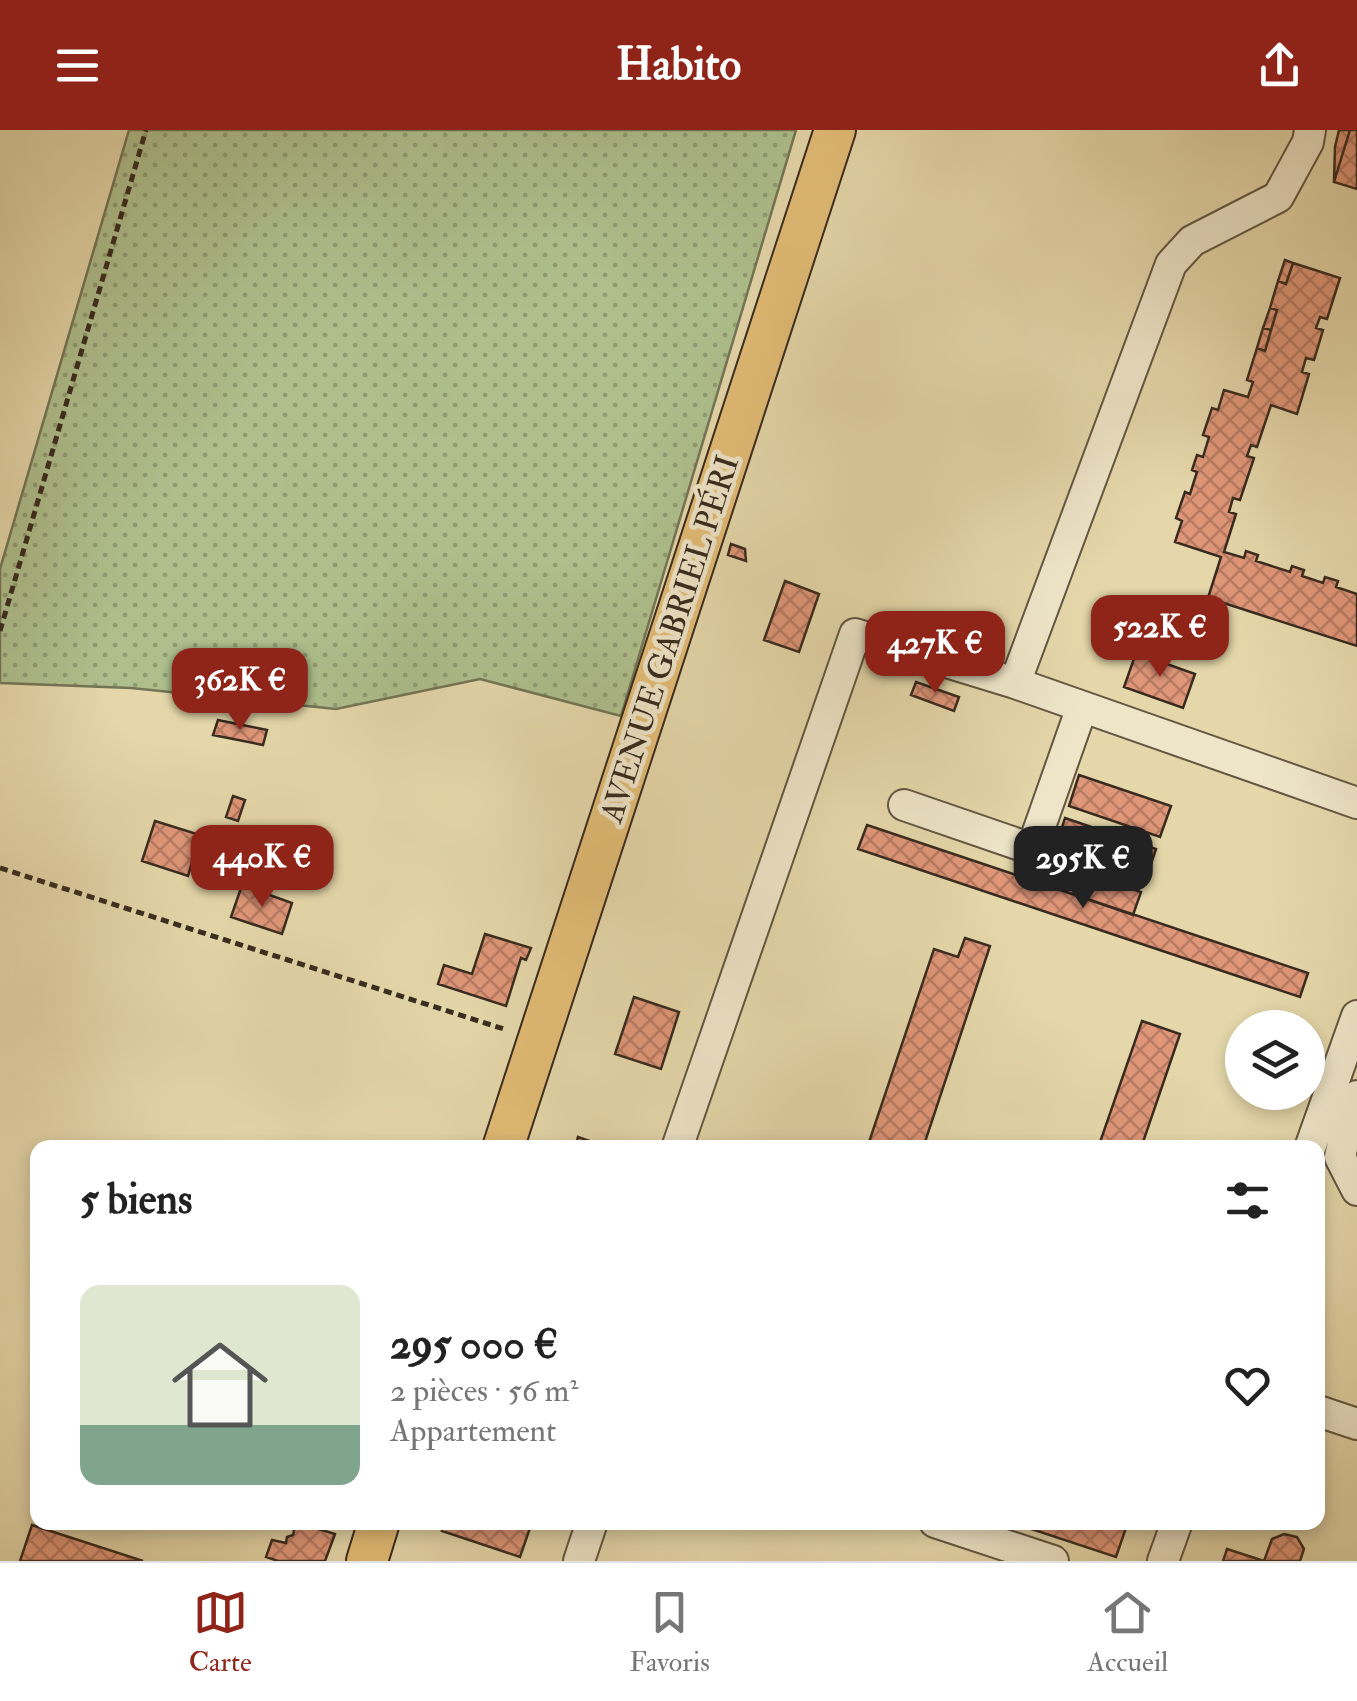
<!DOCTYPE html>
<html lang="fr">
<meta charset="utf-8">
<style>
:root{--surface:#fff;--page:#f6f6f6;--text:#222;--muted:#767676;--line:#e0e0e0;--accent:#8f2418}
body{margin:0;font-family:"IM FELL Double Pica",serif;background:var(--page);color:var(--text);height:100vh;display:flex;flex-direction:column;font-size:38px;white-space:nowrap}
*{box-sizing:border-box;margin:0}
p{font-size:32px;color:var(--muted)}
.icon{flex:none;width:55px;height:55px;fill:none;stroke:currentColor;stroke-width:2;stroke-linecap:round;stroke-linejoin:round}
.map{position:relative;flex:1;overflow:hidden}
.side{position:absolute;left:30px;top:1010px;width:1295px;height:390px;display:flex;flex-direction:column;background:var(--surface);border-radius:20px;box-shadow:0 5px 15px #0003}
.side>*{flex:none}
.buttons{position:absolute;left:1225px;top:880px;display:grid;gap:20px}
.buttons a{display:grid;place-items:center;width:100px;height:100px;border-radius:50%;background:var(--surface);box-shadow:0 5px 15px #0003;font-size:50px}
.price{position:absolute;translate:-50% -85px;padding:0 22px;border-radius:20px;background:var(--accent);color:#fff;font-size:32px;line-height:65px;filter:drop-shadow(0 2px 5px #0008)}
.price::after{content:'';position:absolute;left:50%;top:60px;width:30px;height:22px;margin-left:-15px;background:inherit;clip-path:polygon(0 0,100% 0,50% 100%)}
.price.on{background:#222;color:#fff}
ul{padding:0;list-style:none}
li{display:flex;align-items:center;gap:30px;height:250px;padding:0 50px}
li+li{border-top:2px solid var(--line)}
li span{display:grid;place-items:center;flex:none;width:280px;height:200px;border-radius:20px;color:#555}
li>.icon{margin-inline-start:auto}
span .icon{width:120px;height:120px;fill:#fffc;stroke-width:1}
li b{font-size:42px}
h2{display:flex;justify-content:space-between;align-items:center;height:120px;padding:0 50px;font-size:42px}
header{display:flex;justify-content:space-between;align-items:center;height:130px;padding:0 50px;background:var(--accent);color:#fff;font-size:45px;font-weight:700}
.tabs{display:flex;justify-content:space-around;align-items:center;height:140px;border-top:2px solid var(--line);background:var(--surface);font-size:28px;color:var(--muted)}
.tabs a{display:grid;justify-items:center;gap:5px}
.tabs .on{color:var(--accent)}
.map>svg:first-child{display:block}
.grass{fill:url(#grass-dots);stroke:#737556;stroke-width:2.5}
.building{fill:url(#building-cross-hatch);stroke:#382b1e;stroke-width:2.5}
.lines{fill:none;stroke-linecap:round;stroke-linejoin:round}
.minor-casing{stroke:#635641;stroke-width:34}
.major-casing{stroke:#382b1e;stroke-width:44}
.path{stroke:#382b1e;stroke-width:5;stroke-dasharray:8 5;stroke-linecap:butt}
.minor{stroke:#eee5c8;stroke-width:30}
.major{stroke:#e2bc75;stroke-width:40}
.labels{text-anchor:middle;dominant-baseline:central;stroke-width:9;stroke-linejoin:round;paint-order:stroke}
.street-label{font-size:32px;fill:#382b1e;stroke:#eee5c8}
</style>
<header><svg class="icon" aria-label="menu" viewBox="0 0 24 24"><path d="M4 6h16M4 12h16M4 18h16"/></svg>Habito<svg class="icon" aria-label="share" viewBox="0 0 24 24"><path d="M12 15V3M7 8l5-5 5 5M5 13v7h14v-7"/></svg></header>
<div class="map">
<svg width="1357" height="1431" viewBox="0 0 1357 1431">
<defs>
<pattern id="grass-dots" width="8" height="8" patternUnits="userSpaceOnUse" patternTransform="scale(2.5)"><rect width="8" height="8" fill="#aebf8d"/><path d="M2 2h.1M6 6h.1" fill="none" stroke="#8f9b73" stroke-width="1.8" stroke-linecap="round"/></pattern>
<pattern id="building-cross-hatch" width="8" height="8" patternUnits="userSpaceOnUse" patternTransform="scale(2.5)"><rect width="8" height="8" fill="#e09779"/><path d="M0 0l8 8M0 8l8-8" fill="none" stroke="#b77b63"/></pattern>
</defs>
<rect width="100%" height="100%" fill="#e5d7aa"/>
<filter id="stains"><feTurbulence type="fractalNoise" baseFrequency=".002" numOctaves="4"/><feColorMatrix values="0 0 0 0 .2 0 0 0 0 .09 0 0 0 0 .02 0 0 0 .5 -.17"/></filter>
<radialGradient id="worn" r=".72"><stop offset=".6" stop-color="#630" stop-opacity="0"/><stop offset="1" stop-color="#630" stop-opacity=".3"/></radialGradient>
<path class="grass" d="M129,0H796L621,586L480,549L336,579L131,558L0,553V439Z"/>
<path class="building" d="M1339,0H1350L1334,52L1335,17Z
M1350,0H1357V59L1334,52Z
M1285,130L1293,133L1286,154L1278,151Z
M1293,133L1340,148L1327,189L1320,187L1316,198L1323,200L1314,230L1306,228L1302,242L1309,244L1297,284L1271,275L1257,317L1251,315L1247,326L1254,328L1240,370L1233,368L1229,382L1236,384L1224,422L1244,428L1246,421L1258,425L1256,431L1290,442L1292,436L1304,440L1302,446L1323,453L1325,447L1338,451L1336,457L1357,464V516L1208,468L1221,427L1175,412L1182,391L1176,388L1185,362L1190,364L1197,342L1192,340L1197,325L1203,327L1209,307L1203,305L1212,278L1218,280L1224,260L1248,267L1253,252L1247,250L1257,218L1265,221L1277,180L1270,178L1278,151L1286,154Z
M1270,178L1277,180L1271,200L1263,198Z
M1263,198L1271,200L1265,221L1257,218Z
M731,414L745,419L746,431L728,425Z
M785,451L819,464L799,522L764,510Z
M1115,483L1130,488L1122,515L1107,511Z
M1136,523L1195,544L1183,578L1124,557Z
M916,552L959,567L954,581L911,565Z
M218,590L267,600L263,615L213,605Z
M1079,645L1171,676L1160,707L1069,676Z
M233,666L245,670L238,691L226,687Z
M1065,688L1156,719L1146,749L1055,719Z
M155,691L200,705L188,746L142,731Z
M867,695L1308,843L1300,867L858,719Z
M1028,724L1141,762L1133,785L1019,746Z
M242,755L292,773L282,804L231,787Z
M485,804L531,818L526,830L521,828L506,876L438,854L444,835L472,844Z
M965,808L990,816L923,1018H867L934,819L958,827Z
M634,867L679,882L661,939L615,924Z
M1142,891L1180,904L1141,1018H1098Z
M578,1007L606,1017V1018H575Z
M296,1392L335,1404L325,1431H278L266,1427L272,1410L286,1413L287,1407L293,1405Z
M445,1392H532L520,1427L442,1401Z
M1010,1392H1128L1116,1427Z
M32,1395L143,1431H20Z
M1284,1404L1297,1407L1304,1419L1300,1431H1264L1272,1409Z
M1227,1419L1264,1431H1223Z"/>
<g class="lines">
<defs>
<path id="minor" d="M1015,553L1171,134L1192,111L1278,67L1308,12L1310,0
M904,675L1032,719L1082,577
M1357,966L1353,969L1340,1027L1357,1060
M677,1018L855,504L1015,553L1357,673
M1310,1018L1357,886
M1318,1281L1357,1294
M935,1392L1053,1431
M579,1431L592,1392
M1163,1431L1177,1392"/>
<path id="major" d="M503,1018L835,0
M367,1431L379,1392"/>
</defs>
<use href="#minor" class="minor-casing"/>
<use href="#major" class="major-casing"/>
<path class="path" d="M0,501L146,0
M0,738L507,900"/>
<use href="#minor" class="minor"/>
<use href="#major" class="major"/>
</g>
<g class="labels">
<g class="street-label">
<text transform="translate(670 509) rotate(-72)">AVENUE GABRIEL PÉRI</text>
</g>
</g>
<rect width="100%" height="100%" filter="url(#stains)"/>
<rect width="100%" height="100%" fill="url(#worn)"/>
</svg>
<div class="buttons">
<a><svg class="icon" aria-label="layers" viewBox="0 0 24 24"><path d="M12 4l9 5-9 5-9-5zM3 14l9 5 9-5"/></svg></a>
</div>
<b class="price" style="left:1160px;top:550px">522K €</b>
<b class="price" style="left:935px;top:566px">427K €</b>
<b class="price" style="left:240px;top:603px">362K €</b>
<b class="price" style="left:262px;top:780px">440K €</b>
<b class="price on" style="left:1083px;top:781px">295K €</b>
<section class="side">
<h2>5 biens<svg class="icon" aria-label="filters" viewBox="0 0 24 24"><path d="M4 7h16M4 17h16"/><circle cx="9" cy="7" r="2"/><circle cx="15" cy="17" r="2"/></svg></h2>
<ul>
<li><span style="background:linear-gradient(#dfe7d0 70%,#7fa58c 0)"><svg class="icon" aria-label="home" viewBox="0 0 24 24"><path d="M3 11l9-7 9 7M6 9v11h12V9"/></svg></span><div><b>295 000 €</b><p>2 pièces · 56 m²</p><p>Appartement</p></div><svg class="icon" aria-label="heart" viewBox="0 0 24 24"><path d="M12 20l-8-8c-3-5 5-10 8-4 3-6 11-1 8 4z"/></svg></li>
</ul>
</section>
</div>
<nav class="tabs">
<a class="on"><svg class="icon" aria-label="map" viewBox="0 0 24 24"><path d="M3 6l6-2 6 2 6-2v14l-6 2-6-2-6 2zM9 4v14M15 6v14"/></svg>Carte</a>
<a><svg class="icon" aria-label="saved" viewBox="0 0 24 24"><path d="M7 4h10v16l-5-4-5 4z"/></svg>Favoris</a>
<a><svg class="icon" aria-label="home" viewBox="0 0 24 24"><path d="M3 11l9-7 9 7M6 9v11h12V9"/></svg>Accueil</a>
</nav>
